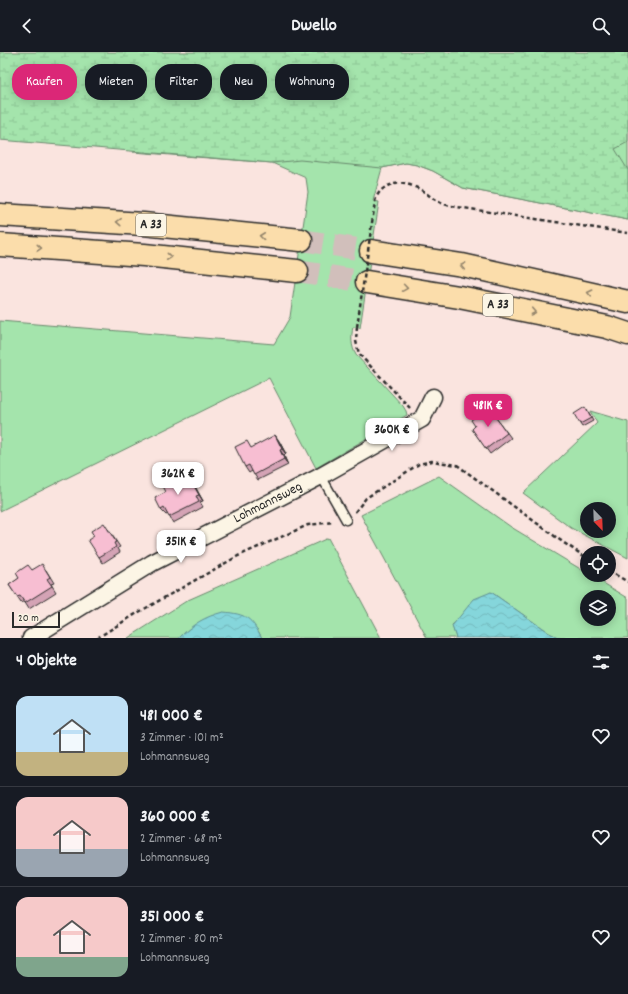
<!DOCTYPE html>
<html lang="de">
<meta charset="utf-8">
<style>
:root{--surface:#171b24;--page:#242831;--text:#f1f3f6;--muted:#9ea1a6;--line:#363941;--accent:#db2777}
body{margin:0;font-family:Dekko,sans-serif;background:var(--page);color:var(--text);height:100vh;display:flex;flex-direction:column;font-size:15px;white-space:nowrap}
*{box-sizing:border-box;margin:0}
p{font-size:13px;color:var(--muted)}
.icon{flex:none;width:22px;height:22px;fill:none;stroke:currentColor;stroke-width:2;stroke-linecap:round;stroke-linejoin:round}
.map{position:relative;height:586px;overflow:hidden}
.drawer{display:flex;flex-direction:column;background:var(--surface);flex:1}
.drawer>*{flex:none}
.banner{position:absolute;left:12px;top:12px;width:400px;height:36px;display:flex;gap:8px}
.needle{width:26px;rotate:157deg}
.tools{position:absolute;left:580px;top:450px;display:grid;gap:8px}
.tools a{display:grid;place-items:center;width:36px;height:36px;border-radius:50%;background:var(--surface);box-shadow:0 2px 10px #0003;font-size:20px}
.scale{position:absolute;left:12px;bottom:10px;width:48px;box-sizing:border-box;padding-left:4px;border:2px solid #2b2b2b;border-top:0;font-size:11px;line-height:14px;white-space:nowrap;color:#2b2b2b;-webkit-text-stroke:3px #fcf5e5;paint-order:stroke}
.price{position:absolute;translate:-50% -34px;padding:0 9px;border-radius:8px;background:#fff;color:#222;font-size:13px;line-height:26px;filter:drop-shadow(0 1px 2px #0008)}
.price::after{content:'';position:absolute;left:50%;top:24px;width:12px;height:9px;margin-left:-6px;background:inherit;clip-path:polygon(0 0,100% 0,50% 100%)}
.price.active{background:var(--accent);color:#fff}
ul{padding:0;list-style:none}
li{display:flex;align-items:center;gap:12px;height:100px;padding:0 16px}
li+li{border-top:1px solid var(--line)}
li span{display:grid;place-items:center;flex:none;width:112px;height:80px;border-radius:12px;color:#555}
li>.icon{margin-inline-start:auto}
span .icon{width:48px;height:48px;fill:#fffc;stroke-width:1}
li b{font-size:17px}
h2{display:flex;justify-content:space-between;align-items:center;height:48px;padding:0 16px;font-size:17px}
.pill{padding:0 14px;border-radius:16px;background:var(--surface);box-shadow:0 2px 10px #0003;font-size:14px;line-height:36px}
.pill.active{background:var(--accent);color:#fff}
header{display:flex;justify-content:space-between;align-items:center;height:52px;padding:0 16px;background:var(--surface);font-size:18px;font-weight:800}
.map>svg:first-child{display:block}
.green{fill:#a4e4ac;stroke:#68886c;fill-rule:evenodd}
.wetland{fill:url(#wetland-marsh);stroke:#68886c}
.water{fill:url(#water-waves);stroke:#619295}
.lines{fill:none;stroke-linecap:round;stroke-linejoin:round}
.motorway-tunnel{stroke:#d1bfbb;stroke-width:22;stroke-dasharray:22 11;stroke-linecap:butt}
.service-casing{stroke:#2b2b2b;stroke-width:11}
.minor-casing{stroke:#2b2b2b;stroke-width:19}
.motorway-casing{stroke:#2b2b2b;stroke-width:25}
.path{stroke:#2b2b2b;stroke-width:2.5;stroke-dasharray:4 3;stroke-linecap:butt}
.service{stroke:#fcf5e5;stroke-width:8}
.minor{stroke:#fcf5e5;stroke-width:16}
.motorway{stroke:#fbddab;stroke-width:22}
.path-bridge{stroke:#2b2b2b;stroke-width:2.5;stroke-dasharray:4 3;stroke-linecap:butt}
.wall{fill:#d4a3b5;stroke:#2b2b2b}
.shaded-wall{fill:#ad8593;stroke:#2b2b2b}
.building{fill:#f7bed2;stroke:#2b2b2b}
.oneway{stroke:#93846b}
.labels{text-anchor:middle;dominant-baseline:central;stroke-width:3;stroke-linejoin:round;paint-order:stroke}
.shield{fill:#fcf5e5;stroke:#6a6863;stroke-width:1}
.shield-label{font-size:13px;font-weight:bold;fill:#2b2b2b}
.street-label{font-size:14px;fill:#2b2b2b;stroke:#fcf5e5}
</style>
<header><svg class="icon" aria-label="back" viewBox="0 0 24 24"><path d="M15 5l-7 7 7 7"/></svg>Dwello<svg class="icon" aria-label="search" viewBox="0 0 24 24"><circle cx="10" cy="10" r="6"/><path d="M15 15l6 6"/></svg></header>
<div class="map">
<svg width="628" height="586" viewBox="0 0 628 586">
<defs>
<pattern id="wetland-marsh" width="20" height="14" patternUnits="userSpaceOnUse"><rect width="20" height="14" fill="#a4e4ac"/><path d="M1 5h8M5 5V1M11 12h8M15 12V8" fill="none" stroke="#8dc494"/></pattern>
<pattern id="water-waves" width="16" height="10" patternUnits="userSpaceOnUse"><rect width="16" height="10" fill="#85d6db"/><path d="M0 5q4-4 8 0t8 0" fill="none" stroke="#73b8bc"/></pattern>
</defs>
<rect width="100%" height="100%" fill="#fae4df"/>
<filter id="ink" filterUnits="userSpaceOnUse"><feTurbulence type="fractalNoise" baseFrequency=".025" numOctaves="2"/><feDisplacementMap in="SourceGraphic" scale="8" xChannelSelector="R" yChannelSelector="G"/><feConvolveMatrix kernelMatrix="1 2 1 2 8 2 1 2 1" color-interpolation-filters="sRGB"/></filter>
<g filter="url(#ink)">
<path class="green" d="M628,0V168L463,136L433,119L417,113L406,111L382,116L373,149L379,150L360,276L353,275C351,285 351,294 356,303L403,354L406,359L407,363L316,416L269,326L0,459V269L274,292L290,265L308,140L306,126L272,111L133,100Z
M590,359L628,370V506L571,476L523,441L597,371ZM587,457H609V479H587Z
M439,424L511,475L587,521V523H590L628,546V586H560L549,581L491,540L452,573L456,586H427L361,463ZM587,545H609V567H587Z
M328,486L381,586H262L257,577H189L179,586H128L188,548Z"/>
<path class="wetland" d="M0,0H628V90L615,97L628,118V168L463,136L433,119L417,113L406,111L382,116L300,108L272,111L0,88Z"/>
<path class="water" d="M491,540L549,581L560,586H456L452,574L474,547Z
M223,560C247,562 251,566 262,586H179C193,572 204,565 223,560Z"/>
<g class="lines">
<path class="motorway-tunnel" d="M301,188L371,199
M297,219L367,230"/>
<defs>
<path id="service" d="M321,424L346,468"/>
<path id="minor" d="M31,586L152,511L321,424L422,367L433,345"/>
<path id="motorway" d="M0,163L143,172L301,188
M0,193L144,203L297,219
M371,199L462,213L628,250
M367,230L459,245L607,275L628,282"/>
</defs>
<use href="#service" class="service-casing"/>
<use href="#minor" class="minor-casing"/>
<use href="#motorway" class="motorway-casing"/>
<path class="path" d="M375,150C379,131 400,128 415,135C424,138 431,146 439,150C445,153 451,154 457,155L628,181
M357,275L356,289L359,302L410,356
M355,460L366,446L419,412L432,409L457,413L564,491L587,506
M609,519L628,530
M97,586L139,560L238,504L308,473L333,470"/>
<use href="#service" class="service"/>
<use href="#minor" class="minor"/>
<use href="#motorway" class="motorway"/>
<path class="path-bridge" d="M357,275L375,150"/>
</g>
<path class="wall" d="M488,355L511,386L490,402L472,377L475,374Z
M587,358L593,369L582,375L580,372Z
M275,383L279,389L286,402L284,404L288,413L258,428L252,419L249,421L245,415Z
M188,423L192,429L203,449L200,450L203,455L173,471L168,462L166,463L161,458L166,440L180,424L182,427Z
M108,477L120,495L118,496L120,500L103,511L99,505Z
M32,518H46L54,531L51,532L56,540L29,557L24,549L21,551L9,533Z"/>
<path class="shaded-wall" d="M275,383L279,389L286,402L282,397Z
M280,398L284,404L288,413L284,407Z
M188,423L192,429L203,449L199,443Z"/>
<path class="building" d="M488,355L507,381L486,397L472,377L475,374L471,368Z
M585,355L591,366L580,372L574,362Z
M275,383L282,397L280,398L284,407L254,423L249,413L245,415L235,395L247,389L251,396Z
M188,423L199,443L196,444L199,450L169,465L164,456L161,458L155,446L166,440L163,434L180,424L181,427Z
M104,471L116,490L114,491L116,495L99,505L88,488L94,484L91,479Z
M42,512L50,525L47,527L52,534L25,551L20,544L17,545L9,533L19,526L16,521L28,513L32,518Z"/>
<defs><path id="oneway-chevron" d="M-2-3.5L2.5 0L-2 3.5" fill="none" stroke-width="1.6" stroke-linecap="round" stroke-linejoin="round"/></defs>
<g class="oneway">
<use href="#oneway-chevron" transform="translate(119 170) rotate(-176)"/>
<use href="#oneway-chevron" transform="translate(262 184) rotate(-174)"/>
<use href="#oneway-chevron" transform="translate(39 196) rotate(4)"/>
<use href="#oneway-chevron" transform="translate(169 205) rotate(6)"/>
<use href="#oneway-chevron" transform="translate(463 214) rotate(-169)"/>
<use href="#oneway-chevron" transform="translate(405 236) rotate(9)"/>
<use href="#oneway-chevron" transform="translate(590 241) rotate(-168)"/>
<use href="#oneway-chevron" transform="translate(533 260) rotate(12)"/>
</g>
</g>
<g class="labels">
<g class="shield">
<rect x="136" y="162" width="30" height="22" rx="3"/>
<rect x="483" y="242" width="30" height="22" rx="3"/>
</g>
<g class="shield-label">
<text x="151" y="173">A 33</text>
<text x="498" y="253">A 33</text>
</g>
<g class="street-label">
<text transform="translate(268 451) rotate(-27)">Lohmannsweg</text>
</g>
</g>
</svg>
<div class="tools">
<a><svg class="needle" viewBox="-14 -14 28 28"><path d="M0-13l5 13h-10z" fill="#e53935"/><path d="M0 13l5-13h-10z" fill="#9ea1a6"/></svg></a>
<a><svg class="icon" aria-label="locate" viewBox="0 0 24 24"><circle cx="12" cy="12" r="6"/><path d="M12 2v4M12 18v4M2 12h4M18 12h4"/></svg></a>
<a><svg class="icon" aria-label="layers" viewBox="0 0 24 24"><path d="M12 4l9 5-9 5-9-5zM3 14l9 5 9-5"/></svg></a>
</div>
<div class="scale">20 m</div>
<b class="price active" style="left:488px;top:376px">481K €</b>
<b class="price" style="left:392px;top:400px">360K €</b>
<b class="price" style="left:178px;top:444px">362K €</b>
<b class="price" style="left:181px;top:512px">351K €</b>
<div class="banner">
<a class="pill active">Kaufen</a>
<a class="pill">Mieten</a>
<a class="pill">Filter</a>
<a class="pill">Neu</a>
<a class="pill">Wohnung</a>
</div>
</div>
<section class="drawer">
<h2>4 Objekte<svg class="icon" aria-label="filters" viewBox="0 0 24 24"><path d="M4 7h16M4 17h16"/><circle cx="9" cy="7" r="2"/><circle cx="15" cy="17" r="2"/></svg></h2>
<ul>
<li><span style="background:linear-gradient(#bfe0f5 70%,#c2b280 0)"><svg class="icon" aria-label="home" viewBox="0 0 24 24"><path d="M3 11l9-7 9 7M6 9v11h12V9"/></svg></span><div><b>481 000 €</b><p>3 Zimmer · 101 m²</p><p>Lohmannsweg</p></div><svg class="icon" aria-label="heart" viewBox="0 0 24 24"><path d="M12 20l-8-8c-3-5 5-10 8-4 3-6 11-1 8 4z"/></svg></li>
<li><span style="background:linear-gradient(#f6c9c9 65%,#9aa5b1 0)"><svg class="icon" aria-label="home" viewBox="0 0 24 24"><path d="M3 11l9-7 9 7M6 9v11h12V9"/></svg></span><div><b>360 000 €</b><p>2 Zimmer · 68 m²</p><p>Lohmannsweg</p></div><svg class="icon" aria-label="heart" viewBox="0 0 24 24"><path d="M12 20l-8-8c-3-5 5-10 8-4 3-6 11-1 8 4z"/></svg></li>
<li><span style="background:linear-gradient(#f6c9c9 75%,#7fa58c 0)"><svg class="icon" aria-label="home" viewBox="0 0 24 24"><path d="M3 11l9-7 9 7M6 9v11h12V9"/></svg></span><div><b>351 000 €</b><p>2 Zimmer · 80 m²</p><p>Lohmannsweg</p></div><svg class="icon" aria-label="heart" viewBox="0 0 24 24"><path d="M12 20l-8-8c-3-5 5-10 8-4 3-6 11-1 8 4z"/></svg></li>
</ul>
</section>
